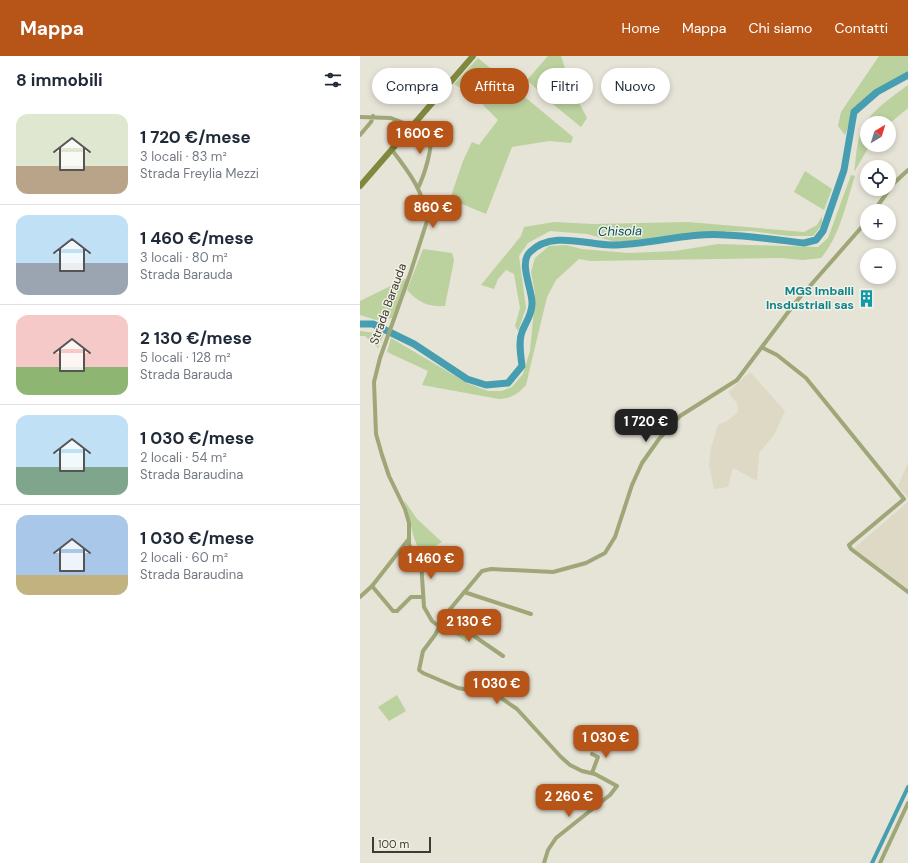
<!DOCTYPE html>
<html lang="it">
<meta charset="utf-8">
<style>
:root{--surface:#fff;--page:#f2f2f3;--text:#1f2937;--muted:#747a83;--line:#e0e1e3;--accent:#b75519}
body{margin:0;font-family:"DM Sans",sans-serif;background:var(--page);color:var(--text);height:100vh;display:flex;flex-direction:column;font-size:15px;white-space:nowrap}
*{box-sizing:border-box;margin:0}
p{font-size:13px;color:var(--muted)}
.icon{flex:none;width:22px;height:22px;fill:none;stroke:currentColor;stroke-width:2;stroke-linecap:round;stroke-linejoin:round}
.map{position:relative;flex:1;overflow:hidden}
.side{display:flex;flex-direction:column;background:var(--surface);width:360px}
.side>*{flex:none}
.guide{position:absolute;left:12px;top:12px;width:380px;height:36px;display:flex;gap:8px}
.needle{width:26px;rotate:38deg}
.controls{position:absolute;left:500px;top:60px;display:grid;gap:8px}
.controls a{display:grid;place-items:center;width:36px;height:36px;border-radius:50%;background:var(--surface);box-shadow:0 2px 6px #0003;font-size:20px}
.scale{position:absolute;left:12px;bottom:10px;width:59px;box-sizing:border-box;padding-left:4px;border:2px solid #3c3b36;border-top:0;font-size:11px;line-height:14px;white-space:nowrap;color:#3c3b36;-webkit-text-stroke:3px #f3f1e4;paint-order:stroke}
.price{position:absolute;translate:-50% -34px;padding:0 9px;border-radius:8px;background:var(--accent);color:#fff;font-size:13px;line-height:26px;filter:drop-shadow(0 1px 2px #0008)}
.price::after{content:'';position:absolute;left:50%;top:24px;width:12px;height:9px;margin-left:-6px;background:inherit;clip-path:polygon(0 0,100% 0,50% 100%)}
.price.selected{background:#222;color:#fff}
ul{padding:0;list-style:none}
li{display:flex;align-items:center;gap:12px;height:100px;padding:0 16px}
li+li{border-top:1px solid var(--line)}
li span{display:grid;place-items:center;flex:none;width:112px;height:80px;border-radius:12px;color:#555}
li>.icon{margin-inline-start:auto}
span .icon{width:48px;height:48px;fill:#fffc;stroke-width:1}
li b{font-size:17px}
h2{display:flex;justify-content:space-between;align-items:center;height:48px;padding:0 16px;font-size:17px}
.tag{padding:0 14px;border-radius:18px;background:var(--surface);box-shadow:0 2px 6px #0003;font-size:14px;line-height:36px}
.tag.selected{background:var(--accent);color:#fff}
header{display:flex;align-items:center;gap:24px;box-sizing:border-box;height:56px;padding:0 20px;background:var(--accent);color:#fff}
header strong{font-size:19px}
nav{display:flex;gap:22px;margin-inline-start:auto;font-size:14px}
main{display:flex;flex:1;min-height:0}
.map>svg:first-child{display:block}
.built{fill:#ddd9c5}
.green{fill:#bbd19e}
.lines{fill:none;stroke-linecap:round;stroke-linejoin:round}
.canal{stroke:#479eb1;stroke-width:4}
.river{stroke:#479eb1;stroke-width:7}
.minor{stroke:#9fa677;stroke-width:4}
.secondary{stroke:#7f883d;stroke-width:6}
.labels{text-anchor:middle;dominant-baseline:central;stroke-width:3;stroke-linejoin:round;paint-order:stroke}
.culture-label{font-size:12px;font-weight:bold;fill:#0d838f;stroke:#f3f1e4;text-anchor:end}
.street-label{font-size:12px;fill:#3c3b36;stroke:#f3f1e4}
.water-label{font-size:13px;font-style:italic;fill:#055462;stroke:#f3f1e4}
</style>
<header>
<strong>Mappa</strong>
<nav><a>Home</a><a>Mappa</a><a>Chi siamo</a><a>Contatti</a></nav>
</header>
<main>
<section class="side">
<h2>8 immobili<svg class="icon" aria-label="filters" viewBox="0 0 24 24"><path d="M4 7h16M4 17h16"/><circle cx="9" cy="7" r="2"/><circle cx="15" cy="17" r="2"/></svg></h2>
<ul>
<li><span style="background:linear-gradient(#dfe7d0 65%,#b9a48a 0)"><svg class="icon" aria-label="home" viewBox="0 0 24 24"><path d="M3 11l9-7 9 7M6 9v11h12V9"/></svg></span><div><b>1 720 €/mese</b><p>3 locali · 83 m²</p><p>Strada Freylia Mezzi</p></div></li>
<li><span style="background:linear-gradient(#bfe0f5 60%,#9aa5b1 0)"><svg class="icon" aria-label="home" viewBox="0 0 24 24"><path d="M3 11l9-7 9 7M6 9v11h12V9"/></svg></span><div><b>1 460 €/mese</b><p>3 locali · 80 m²</p><p>Strada Barauda</p></div></li>
<li><span style="background:linear-gradient(#f6c9c9 65%,#8fb573 0)"><svg class="icon" aria-label="home" viewBox="0 0 24 24"><path d="M3 11l9-7 9 7M6 9v11h12V9"/></svg></span><div><b>2 130 €/mese</b><p>5 locali · 128 m²</p><p>Strada Barauda</p></div></li>
<li><span style="background:linear-gradient(#bfe0f5 65%,#7fa58c 0)"><svg class="icon" aria-label="home" viewBox="0 0 24 24"><path d="M3 11l9-7 9 7M6 9v11h12V9"/></svg></span><div><b>1 030 €/mese</b><p>2 locali · 54 m²</p><p>Strada Baraudina</p></div></li>
<li><span style="background:linear-gradient(#a9c7e8 75%,#c2b280 0)"><svg class="icon" aria-label="home" viewBox="0 0 24 24"><path d="M3 11l9-7 9 7M6 9v11h12V9"/></svg></span><div><b>1 030 €/mese</b><p>2 locali · 60 m²</p><p>Strada Baraudina</p></div></li>
</ul>
</section>
<div class="map">
<svg width="548" height="807" viewBox="0 0 548 807">
<rect width="100%" height="100%" fill="#e6e3d7"/>
<path class="built" d="M390,316L425,355L414,379L399,397L397,425L373,412L368,431L354,433L349,409L351,392L358,369L367,365L378,356L377,347L368,336Z
M548,407V442L538,430Z
M548,446V533L493,493Z"/>
<path class="green" d="M188,0H201L212,33L227,62L221,71L189,45L167,24Z
M519,0H548V18L517,32L494,56L485,79L478,70L481,56Z
M118,2L213,81L211,87L189,85L152,91L126,158L90,143L103,105L112,86L119,89L138,64L118,44L94,28Z
M548,29V52L529,68L507,67V89H510L494,116C496,104 496,91 500,79C507,56 530,43 548,29Z
M445,115L472,133L464,154L434,136Z
M491,119L495,120C486,147 480,180 461,202L443,204L421,202L230,205L219,203L196,224L187,241L166,329C157,339 151,342 139,343L62,329L68,315L27,296L31,282L107,327L128,335H142L152,331L163,318L170,295L173,264L175,238L171,216L175,202L189,190L206,189L222,193L268,197L315,195L358,188L458,191L468,182Z
M462,160V169L453,180H429L391,175L346,176L271,185H252L227,178L190,175L168,187L159,200L166,252L158,275L155,270L160,252L154,218L146,214L138,223L134,233L121,229L161,180L164,171L194,166L233,168L328,166L444,176L457,169Z
M63,193L92,197L94,204L85,250C69,251 59,247 47,234Z
M47,222L32,262L16,264L0,259V245Z
M0,275L24,278L18,292L5,280H0Z
M44,444L57,463L82,486L62,498C51,483 51,462 44,444Z
M96,571L110,581L106,586L92,576Z
M37,639L46,655L29,665L18,651Z"/>
<g class="lines">
<path class="canal" d="M512,807L548,731"/>
<path class="river" d="M0,268H13L54,288L107,323L126,329L148,327L162,310C161,300 158,286 162,276C165,267 172,259 172,248C173,235 158,207 170,196C191,175 225,188 251,189C290,189 327,176 366,179C392,180 418,184 444,187L456,184L463,175L484,114L494,56L517,36L548,19"/>
<path class="minor" d="M0,61L31,62L70,77C74,89 64,120 58,132
M0,79L11,66L13,60
M32,94C49,116 65,137 67,165L50,218L20,302L14,326L16,378L22,399L29,420L45,453L49,467V489L61,505L64,551L72,565L80,571
M514,155L533,128L548,114
M403,292L417,299L446,322L544,443L489,489L491,493L548,536
M12,530L33,555H37L51,541H62
M104,536L171,558
M0,541L12,530L48,484
M85,560L143,600
M232,698L238,701L232,717
M184,807L188,794L196,782L250,739L257,730L235,718L222,715L210,709L201,701L157,653L141,642L131,638L98,632L63,617L59,614L63,595L75,579L86,558L122,515L131,513L193,516L226,507L245,497L255,481L272,429L282,407L299,383L320,360L377,324L435,247L507,165
M520,807L548,747"/>
<path class="secondary" d="M0,130L113,0"/>
</g>
<defs>
<symbol id="building-bare" viewBox="-9 -9 18 18"><path d="M-4-6H4V6H1V3H-1V6H-4ZM-2.5-4.3h1.7v1.8h-1.7ZM.8-4.3h1.7v1.8H.8ZM-2.5-1h1.7V.8h-1.7ZM.8-1h1.7V.8H.8Z" fill="#0f9aa8" stroke="#f3f1e4" stroke-width="2.5" paint-order="stroke"/></symbol>
</defs>
<g fill-rule="evenodd">
<use href="#building-bare" x="494" y="230" width="25" height="25"/>
</g>
<g class="labels">
<g class="culture-label">
<text x="494" y="235">MGS Imballi<tspan x="494" dy="14">Insdustriali sas</tspan></text>
</g>
<g class="street-label">
<text transform="translate(28 248) rotate(-70)">Strada Barauda</text>
</g>
<g class="water-label">
<text transform="translate(260 175) rotate(-1)">Chisola</text>
</g>
</g>
</svg>
<div class="controls">
<a><svg class="needle" viewBox="-14 -14 28 28"><path d="M0-13l5 13h-10z" fill="#e53935"/><path d="M0 13l5-13h-10z" fill="#747a83"/></svg></a>
<a><svg class="icon" aria-label="locate" viewBox="0 0 24 24"><circle cx="12" cy="12" r="6"/><path d="M12 2v4M12 18v4M2 12h4M18 12h4"/></svg></a>
<a>+</a>
<a>−</a>
</div>
<div class="scale">100 m</div>
<b class="price" style="left:60px;top:99px">1 600 €</b>
<b class="price" style="left:73px;top:173px">860 €</b>
<b class="price selected" style="left:286px;top:387px">1 720 €</b>
<b class="price" style="left:71px;top:524px">1 460 €</b>
<b class="price" style="left:109px;top:587px">2 130 €</b>
<b class="price" style="left:137px;top:649px">1 030 €</b>
<b class="price" style="left:246px;top:703px">1 030 €</b>
<b class="price" style="left:209px;top:762px">2 260 €</b>
<div class="guide">
<a class="tag">Compra</a>
<a class="tag selected">Affitta</a>
<a class="tag">Filtri</a>
<a class="tag">Nuovo</a>
</div>
</div>
</main>
